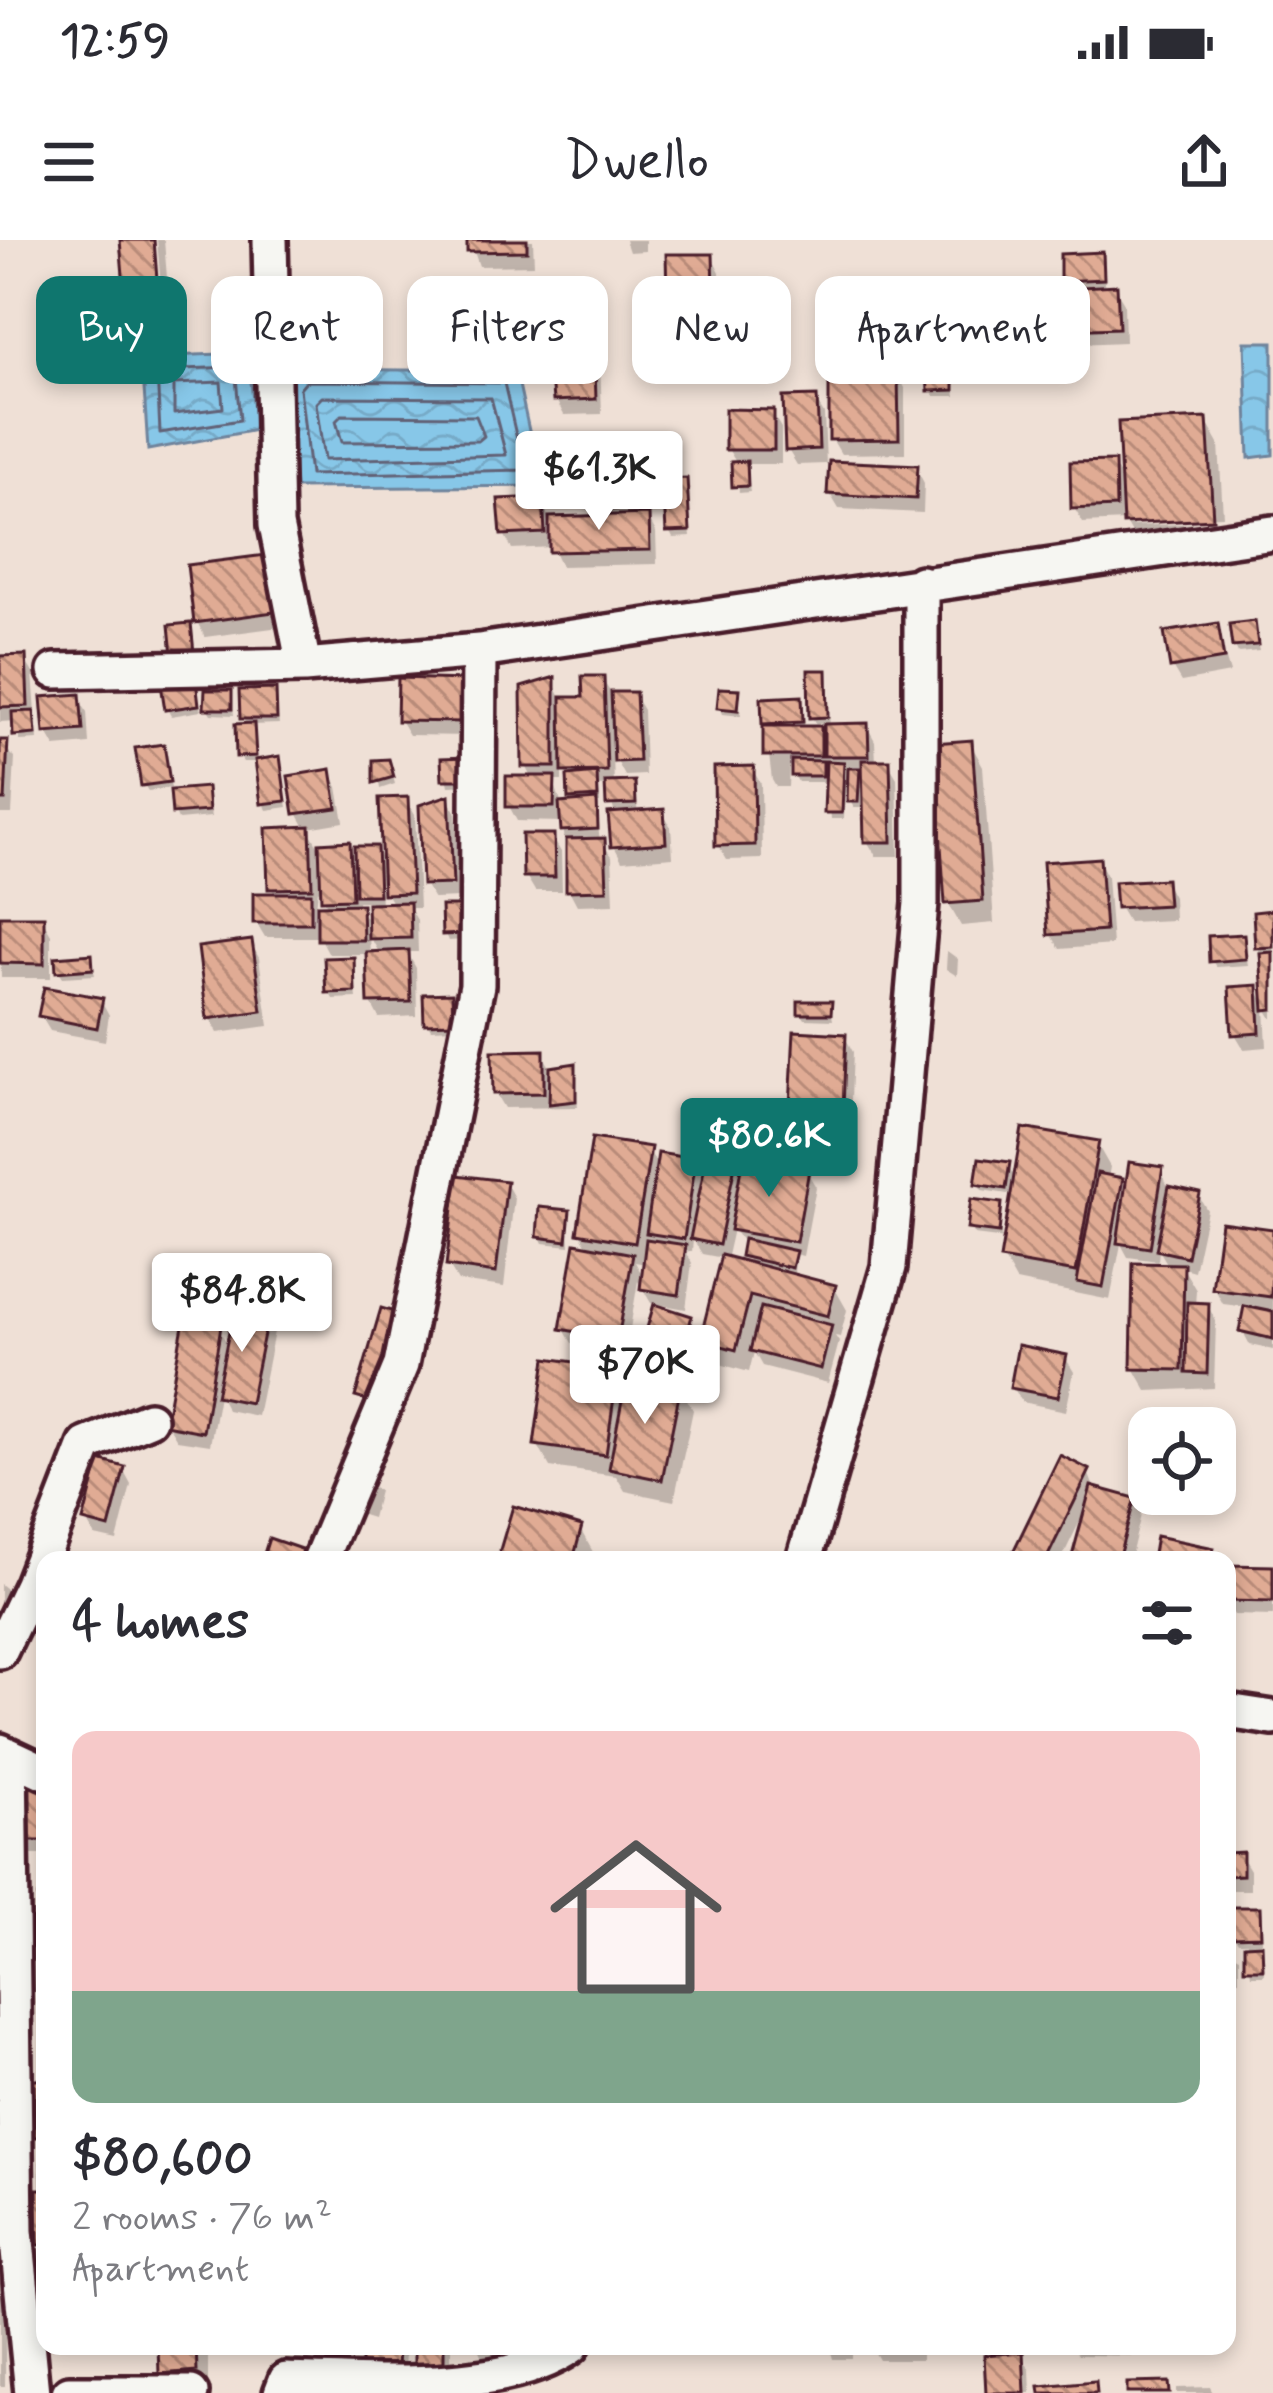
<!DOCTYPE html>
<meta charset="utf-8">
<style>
:root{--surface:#fff;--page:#f7f7f7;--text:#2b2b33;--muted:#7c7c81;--line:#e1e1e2;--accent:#0f766e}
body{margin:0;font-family:Mynerve,sans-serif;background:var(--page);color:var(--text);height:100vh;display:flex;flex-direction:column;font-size:45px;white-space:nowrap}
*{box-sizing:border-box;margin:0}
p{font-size:39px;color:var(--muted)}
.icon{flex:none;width:66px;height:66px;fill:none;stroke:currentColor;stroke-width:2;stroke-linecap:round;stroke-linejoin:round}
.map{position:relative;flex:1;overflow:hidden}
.details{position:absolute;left:36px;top:1311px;width:1200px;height:804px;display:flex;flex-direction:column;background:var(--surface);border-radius:24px;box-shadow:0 6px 18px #0003}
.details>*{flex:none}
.hud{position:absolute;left:36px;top:36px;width:1203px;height:108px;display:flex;gap:24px}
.fabs{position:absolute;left:1128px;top:1167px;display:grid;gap:24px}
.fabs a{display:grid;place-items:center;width:108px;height:108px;border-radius:24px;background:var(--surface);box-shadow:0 6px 18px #0003;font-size:60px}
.price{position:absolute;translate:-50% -102px;padding:0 27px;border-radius:12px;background:#fff;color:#222;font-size:39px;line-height:78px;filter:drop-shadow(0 3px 6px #0008)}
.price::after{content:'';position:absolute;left:50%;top:72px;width:36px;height:27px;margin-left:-18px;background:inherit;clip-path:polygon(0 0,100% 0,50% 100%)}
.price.current{background:var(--accent);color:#fff}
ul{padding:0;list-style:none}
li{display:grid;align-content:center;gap:24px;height:636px;padding:0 36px}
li+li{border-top:3px solid var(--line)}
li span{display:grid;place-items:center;height:372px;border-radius:24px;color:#555}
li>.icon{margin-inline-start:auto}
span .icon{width:216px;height:216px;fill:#fffc;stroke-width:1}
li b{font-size:51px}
h2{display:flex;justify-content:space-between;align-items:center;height:144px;padding:0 36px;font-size:51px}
.pill{padding:0 42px;border-radius:24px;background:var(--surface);box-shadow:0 6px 18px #0003;font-size:42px;line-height:108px}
.pill.current{background:var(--accent);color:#fff}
.status{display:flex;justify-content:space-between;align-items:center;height:84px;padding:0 60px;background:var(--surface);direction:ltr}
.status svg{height:33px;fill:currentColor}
header{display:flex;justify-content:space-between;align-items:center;height:156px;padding:0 36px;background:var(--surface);font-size:54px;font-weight:600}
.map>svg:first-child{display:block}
.water{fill:url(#water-waves);stroke:#6f849c;stroke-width:3}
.shadow{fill:#0003;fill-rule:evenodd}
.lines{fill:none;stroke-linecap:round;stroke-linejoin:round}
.shore{stroke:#626277;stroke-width:3}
.building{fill:url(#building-back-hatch);stroke:#4a1f2b;stroke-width:3}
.street-casing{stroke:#4a1f2b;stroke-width:42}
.street{stroke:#f6f6f2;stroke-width:33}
</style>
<div class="status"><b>12:59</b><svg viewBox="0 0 49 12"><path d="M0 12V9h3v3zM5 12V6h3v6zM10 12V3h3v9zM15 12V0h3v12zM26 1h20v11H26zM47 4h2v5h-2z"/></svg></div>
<header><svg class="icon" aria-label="menu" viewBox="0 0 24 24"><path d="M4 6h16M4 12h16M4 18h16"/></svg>Dwello<svg class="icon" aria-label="share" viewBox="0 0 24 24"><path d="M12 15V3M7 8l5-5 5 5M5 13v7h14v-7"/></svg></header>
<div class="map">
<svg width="1273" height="2153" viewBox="0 0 1273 2153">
<defs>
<pattern id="water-waves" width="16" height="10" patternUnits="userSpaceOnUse" patternTransform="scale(3)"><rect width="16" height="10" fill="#87c7e8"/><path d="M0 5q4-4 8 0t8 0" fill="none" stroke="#76aac7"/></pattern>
<pattern id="building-back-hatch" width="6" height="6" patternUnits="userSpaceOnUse" patternTransform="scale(3)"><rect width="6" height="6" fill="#e0ab94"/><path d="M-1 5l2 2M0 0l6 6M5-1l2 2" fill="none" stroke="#b88b79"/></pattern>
</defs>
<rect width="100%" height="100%" fill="#efe0d6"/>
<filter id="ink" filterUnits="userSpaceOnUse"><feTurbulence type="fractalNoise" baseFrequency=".00833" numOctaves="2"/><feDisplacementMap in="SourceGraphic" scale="24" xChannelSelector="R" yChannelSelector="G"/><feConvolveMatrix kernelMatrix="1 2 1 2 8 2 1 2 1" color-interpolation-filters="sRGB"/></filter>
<g filter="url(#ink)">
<path class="water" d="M1245,102H1273V215L1249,218Z
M248,113L256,190L148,210L142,117Z
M287,129L516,131L541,246L295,248Z"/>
<path class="shadow" d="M123,0H151L159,94H165L157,0H164L172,101L143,104L130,81Z
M470,0H533L534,25L479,26Z
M625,0H645V11L629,12Z
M1101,15L1106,49L1115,48L1124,63L1125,102L1077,104L1068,89L1069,50L1063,41Z
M712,17L720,32L721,67L678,68L670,53Z
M564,73L572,88L573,105L592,104L600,119L602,174L564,175L556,160Z
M897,133L905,148V213L841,214L832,199Z
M952,133L956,156H935L931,150Z
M815,159L824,174L826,224L797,225L788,210Z
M772,173L781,188V224H745L750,252L739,253L737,224L728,209Z
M1206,181L1219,204L1223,276L1133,280V286L1223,282L1224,301L1139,306L1125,281L1083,283L1074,268L1113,224L1124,243Z
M655,223L660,273L646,274L656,292L657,324L561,326L552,307L512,309L504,294L541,260L550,280L609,278L604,269L624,251L617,240Z
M916,228L924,243L923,273L839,269L830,254Z
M685,241L691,297L673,298L669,291Z
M264,318L273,333L280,387L205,397L197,382Z
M1253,384L1259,411L1238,413L1235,406Z
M1216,387L1230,433L1181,442L1172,427Z
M24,418L33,433L38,500L20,501L15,481L0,482V419Z
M826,433L830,487L867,486L875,501L876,523H888L897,538L899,616H876L867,601L866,568H854L845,552L844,579H831L828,542H798L789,526L788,547H776L772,540L765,483L800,459L805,489H818L812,477ZM827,483V502L816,484Z
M602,439L612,455H634L643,470L645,535L625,536L613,514L614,545L634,544L638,574L662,572L671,587L673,617L622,621L614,606L615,576L608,545L599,546L600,563H595L600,601L612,616L614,664L577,665L569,650L563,582L517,581L509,566L532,539L525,526L553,441L562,460H586ZM562,526L570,540L575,565L562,566L554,541H562Z
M463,442L471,496L409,495L400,480Z
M194,443L201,471L171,476L167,469Z
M274,452L279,484L251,485L257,522H243L239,516L247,486L243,479Z
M739,452L741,476L723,474L720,467Z
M231,453L234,475L211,474L207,468Z
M78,457L87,472L89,504L55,507L47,493Z
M0,503L15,518L12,574H0Z
M970,503L983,526L994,683L961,686L948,663Z
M162,507L171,548L148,551L144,545Z
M279,519L288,567L267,570L264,563Z
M444,521L470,545L449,546Z
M376,523L391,529L395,544L380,549Z
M752,529L761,544L762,619L727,620L718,605Z
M330,533L338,547L344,582L308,588L318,606L348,604L357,620L376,609L385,625L406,560L415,575L419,668H410L417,680L418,712H407L416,728L417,776L379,778L371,763L369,714H329L320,697H265L256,682L276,656L271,648L306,589L297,573ZM380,643L393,665L381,666ZM318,650L329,668H316ZM358,661H370L371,686L359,667ZM369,695L380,714L370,715Z
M206,550L211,577L178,580L175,573Z
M448,559L456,573L460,658L434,659L425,644Z
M552,597L561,612L562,651H535L526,636Z
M1099,621L1107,636L1112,705L1060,709L1051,694Z
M1165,642L1173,657L1174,680L1128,682L1119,667Z
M1273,673V780L1265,767L1267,807L1244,809L1235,794L1256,748L1266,765L1258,707Z
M465,675L466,700L448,701L445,694Z
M0,679H42L51,694V738H1Z
M1243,697L1248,725L1216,727L1212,721Z
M251,703L259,718L269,786L218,793L210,778Z
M947,711L958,719L957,736L946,729Z
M90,717L95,735L63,737L59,731Z
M352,720L357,758L333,759L329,752Z
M450,756L455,788L431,789L427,783Z
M101,760L109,775L105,801L50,791L41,776Z
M830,764L833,780L805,779L801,773Z
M845,797L853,812L850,883L802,881L793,866Z
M542,813L551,829L574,826L578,867L504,868L495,853Z
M1097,904L1110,927L1108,938L1122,941L1127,951L1161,930L1169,949L1198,955L1207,970L1194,1031L1183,1028L1196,1050L1195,1066H1208L1216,1081L1214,1148L1147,1151L1134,1128L1168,1025L1159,1010L1158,1021L1128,1017L1121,1004L1110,1060L1016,1041L1003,1018L1006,999L974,995L970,988L1000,965L1001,997L1006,998L1014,955L982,950L978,943L1008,925L1016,940Z
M649,910L658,927L694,921L705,941L734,923L742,937L807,932L816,947L803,1016L795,1014L794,1037L834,1047L847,1070L840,1097L835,1096L839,1102L828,1143L762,1126L754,1112L749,1132L716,1123L703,1100L723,1018L702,1014L693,999L692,1012L686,1011L692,1023L686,1069L651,1063L638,1041L626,1113L572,1103L563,1088L589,1009L580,993ZM733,989L745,1005L749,1026L726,1020ZM635,1022L646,1024L644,1038Z
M506,943L514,958L504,1047L458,1041L449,1026Z
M568,973L570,1006L543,1003L540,997Z
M1223,986L1273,992V1110L1250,1105L1242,1090L1247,1067L1223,1064L1215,1049Z
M266,1077L274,1092L257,1176L227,1170L219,1155L210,1205L177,1200L168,1185L219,1089L229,1107Z
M690,1079L694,1085L688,1105L654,1094L650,1088Z
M1065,1117L1074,1132L1066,1171L1022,1162L1013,1147Z
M616,1131L627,1150L680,1147L693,1170L674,1261L625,1251L616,1236L550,1227L537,1204Z
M123,1230L131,1245L117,1301L95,1296L86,1281Z
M1088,1232L1095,1250L1133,1260L1141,1275L1130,1320H1074L1083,1275L1061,1320H1012Z
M360,1240L379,1251L372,1278L356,1273Z
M580,1289L593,1312L591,1320H501Z
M1227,1328L1273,1329V1376L1234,1375L1227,1363Z
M0,1344L10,1352L0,1383Z
M45,1550V1615H29L20,1600Z
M1241,1615L1250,1630V1650H1227V1616Z
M1259,1670L1264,1735H1251L1247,1702H1238L1234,1696Z
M1227,1711L1239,1717V1740H1227Z
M45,1921V2011L39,1922Z
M0,2024L6,2034L5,2146H0Z
M161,2106H208V2153H173L162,2133Z
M364,2106H405L404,2145Z
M417,2106H451V2140L425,2139L417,2124Z
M477,2106H539L486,2126Z
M829,2106H852V2119H833Z
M871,2106H921V2120H879Z
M1073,2106H1165V2116L1078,2115Z
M1021,2115L1030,2130L1031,2153H989Z
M1210,2147L1213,2153H1177V2148Z"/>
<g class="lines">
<path class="shore" d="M235,127L240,180L160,193L157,130Z
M306,141L504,143L524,230L310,235L300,148Z
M221,142L223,168L174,174V144Z
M322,157L491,158L506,215L324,220L316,163Z
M342,175L476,176L484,196L478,201L342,202L336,181Z"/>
</g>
<path class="building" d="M120,0H154L160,79L127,82Z
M467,0H527V11L467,12Z
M1103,12L1104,39L1060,41V14Z
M666,14H713L714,52L667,54Z
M1117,45L1119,88L1065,90L1063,48Z
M565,70L566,102L594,101L596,159L553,161L551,135L535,104L534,71Z
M898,130L899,199L829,200V131Z
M954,130V150L928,151L927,131Z
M817,156L819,209L785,211L783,157Z
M725,169L774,170V210H725Z
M1207,178L1213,279L1123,284L1118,182Z
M614,219L657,220V241H614Z
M747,221L748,246L732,247L731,222Z
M829,221L918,225L916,259L827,254Z
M1115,221L1116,267L1071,269L1070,222Z
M687,238L690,291L666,292L663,239Z
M657,247L658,268L601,270L600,249Z
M543,257L545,293L501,295L498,259Z
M649,274L650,310L549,312V277Z
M266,315L274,372L194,383L187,325Z
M1255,381L1258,405L1232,407L1229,384Z
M191,383L195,423L173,425L169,385Z
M1218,383L1224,419L1170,428L1164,392Z
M26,415L28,466L0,467V416Z
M808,430H827L828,477L809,478Z
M582,436H604L607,531L562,532L561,457H583Z
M555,437V527H522L521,447Z
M398,438L464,440V482L397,481Z
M196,440L199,465L165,470L161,444Z
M719,448L740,449L738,470L717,468Z
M276,449L277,479H240L239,450Z
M205,450H232V469H204Z
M611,452H636L639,521L614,522Z
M80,454L83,490L44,493L41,457Z
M802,456L803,482L762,484L761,458Z
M34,471L36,494L13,496L12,472Z
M254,483L256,516L236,517L235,484Z
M868,483L869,516H824V484Z
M763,486H821V516H763Z
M0,500H8L5,560H0Z
M972,500L983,661L945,664L934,503Z
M164,504L170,542L141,546L135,508Z
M280,516L286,561L261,564L255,520Z
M467,517L468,540H442L441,518Z
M389,519L394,537L373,543V520Z
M791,520L823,521V536H791Z
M862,520H890L892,602H864Z
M826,521L844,522L842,573H824Z
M754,526L755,605L715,606L714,527Z
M848,528H860L858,562H847Z
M331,529L337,568L294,574L288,536Z
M597,533L598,557L568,559L567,536Z
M506,536H555L554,567H506Z
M635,541L636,564L606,565L605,542Z
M207,547L209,571L172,574L170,550Z
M449,555L453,644L422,645L419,565Z
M408,557L412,653L383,654L379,558Z
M597,560L598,589L561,591L559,563Z
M664,569L666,603L611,607L608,573Z
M310,586L312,648L268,649L266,588Z
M522,594H554L555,637H523Z
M605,598L607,650L566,651V599Z
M350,601L352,659L321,660L319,603Z
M354,606H377L379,655H355Z
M1100,618L1105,691L1048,695L1043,622Z
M1166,639L1168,665L1116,668L1114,642Z
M253,653H311V683H253Z
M410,662L411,698L368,699L367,663Z
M362,664L363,700H317V665Z
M441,666H463L464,694L442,695Z
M1273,670V707L1255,708L1253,672Z
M0,676H44V724L0,723Z
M1244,694L1246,719L1209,722L1208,696Z
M252,700L262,771L207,779L198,707Z
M409,710L411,762L368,763L366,712Z
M1273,712V769L1264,770L1260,713Z
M92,714L93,729L56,732L55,717Z
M354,717L355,752L326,753L324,718Z
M1258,745L1260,793L1232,795L1229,747Z
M44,747L103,758L97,788L38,776Z
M452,753L453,783L424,784L423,754Z
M798,761H832L831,774H798Z
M794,791L846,794L843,869L790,866Z
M544,810V853L493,854L492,811Z
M576,823V861L549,864L550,827Z
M1022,888L1099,901L1076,1032L1000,1019Z
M592,898L651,907L635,1003L577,993Z
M658,913L696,919L684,999L646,993Z
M707,915L736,920L719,1005L690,999Z
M743,917L809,930L796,1002L730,990Z
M979,918L1010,922L1006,949L975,944Z
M1129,922L1163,927L1150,1008L1117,1003Z
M1097,933L1123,938L1103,1047L1077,1042Z
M457,935L507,941L496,1033L446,1026Z
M1169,946L1200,953L1187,1017L1156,1010Z
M971,959L1002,963L999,993L967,989Z
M539,967L570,970L567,1001L537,997Z
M1221,982L1273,989L1271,1057L1212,1049Z
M646,999L686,1005L679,1055L640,1049Z
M743,999L796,1011L792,1028L740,1016Z
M575,1003L633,1014L618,1099L560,1089Z
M721,1015L836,1045L828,1076L750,1056L736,1110L700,1100Z
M1133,1023L1184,1024L1182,1130L1131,1129Z
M1187,1062L1209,1063L1207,1134L1186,1133Z
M654,1064L692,1076L685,1100L647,1088Z
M1244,1066L1273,1072V1099L1239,1091Z
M234,1067L268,1074L250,1163L216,1156Z
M761,1067L832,1085L821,1129L750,1111Z
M381,1068L405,1075L379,1164L355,1157Z
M184,1080L221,1086L203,1192L165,1185Z
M1018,1105L1067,1115L1058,1157L1010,1148Z
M546,1118L618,1128L606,1215L534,1205Z
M627,1134L681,1145L662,1240L609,1229Z
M1060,1215L1090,1230L1046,1320H1009Z
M99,1220L125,1227L109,1288L83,1281Z
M1091,1246L1135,1258L1118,1320H1071Z
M513,1266L582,1286L573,1320H497Z
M1156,1296L1214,1308L1211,1320H1152Z
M269,1298L307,1311L304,1320H262Z
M1227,1325L1273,1326V1362L1227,1361Z
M15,1541L45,1544V1601H17Z
M1243,1612V1635L1227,1636V1613Z
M38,1656L45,1657V1712H38Z
M1230,1667H1260L1261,1696L1231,1697Z
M1262,1704L1263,1729H1244V1705Z
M34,1839H45V1897H34Z
M37,1949H45V2005H38Z
M158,2106H196L197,2131L159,2134Z
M361,2106H398L397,2131L361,2130Z
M414,2106H444V2126L414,2125Z
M1023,2112L1025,2153H986L984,2115Z
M1096,2141L1097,2153H1040L1039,2146Z
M1169,2142L1170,2153H1127V2143Z"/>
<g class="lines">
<defs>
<path id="street" d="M270,0L276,285L304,426L479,411L1273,293
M55,431L304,426
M320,1320L401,1125L477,745L479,411
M804,1320L889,1027L921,663V343
M32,1344L86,1205L149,1179
M0,1411L32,1344L45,1350
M1227,1471L1273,1478
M0,1511L45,1532
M10,1516L16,1991L32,2153
M69,2153H191
M281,2153L286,2140C371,2143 508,2153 572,2106"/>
</defs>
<use href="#street" class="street-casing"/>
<use href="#street" class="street"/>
</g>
</g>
</svg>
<div class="fabs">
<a><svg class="icon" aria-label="locate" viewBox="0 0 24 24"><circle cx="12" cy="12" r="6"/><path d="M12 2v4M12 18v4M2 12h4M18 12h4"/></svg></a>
</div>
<b class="price" style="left:599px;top:293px">$61.3K</b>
<b class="price current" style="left:769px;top:960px">$80.6K</b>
<b class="price" style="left:242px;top:1115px">$84.8K</b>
<b class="price" style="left:645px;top:1187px">$70K</b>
<div class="hud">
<a class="pill current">Buy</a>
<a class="pill">Rent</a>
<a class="pill">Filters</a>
<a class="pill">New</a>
<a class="pill">Apartment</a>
</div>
<section class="details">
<h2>4 homes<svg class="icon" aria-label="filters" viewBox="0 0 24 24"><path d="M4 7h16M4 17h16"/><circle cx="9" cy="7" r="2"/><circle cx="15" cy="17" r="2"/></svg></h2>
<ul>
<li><span style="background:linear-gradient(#f6c9c9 70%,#7fa58c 0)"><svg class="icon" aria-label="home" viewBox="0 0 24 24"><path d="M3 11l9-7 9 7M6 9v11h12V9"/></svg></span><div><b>$80,600</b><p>2 rooms · 76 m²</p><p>Apartment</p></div></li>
</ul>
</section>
</div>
